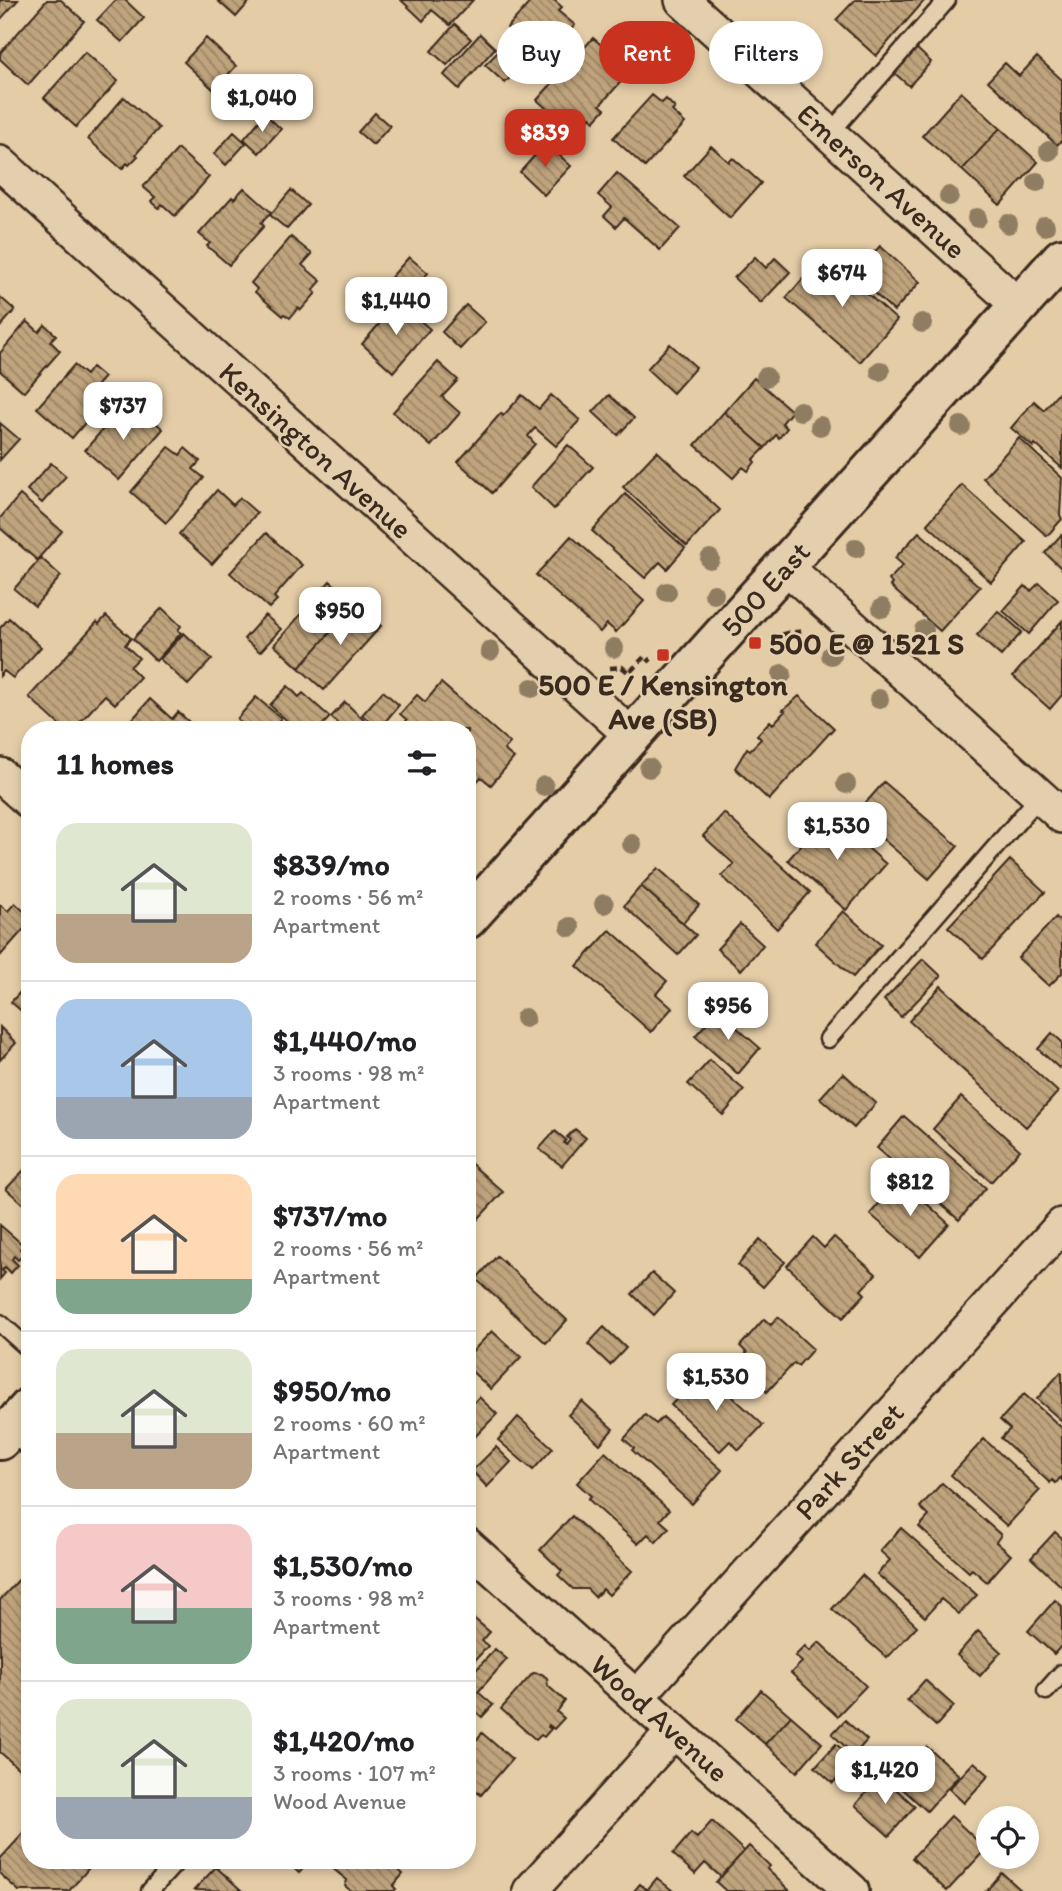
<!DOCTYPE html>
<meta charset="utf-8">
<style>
:root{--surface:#fff;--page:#f6f6f6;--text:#202124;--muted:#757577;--line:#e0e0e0;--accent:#c8321e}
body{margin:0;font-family:Itim,sans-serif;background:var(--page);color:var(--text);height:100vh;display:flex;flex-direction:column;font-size:26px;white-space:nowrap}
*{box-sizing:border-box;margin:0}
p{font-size:23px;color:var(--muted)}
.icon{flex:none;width:38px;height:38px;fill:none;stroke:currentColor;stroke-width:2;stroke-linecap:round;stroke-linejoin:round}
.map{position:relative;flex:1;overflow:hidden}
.sheet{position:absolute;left:21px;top:721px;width:455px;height:1148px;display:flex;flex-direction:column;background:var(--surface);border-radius:28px;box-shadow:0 4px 10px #0003}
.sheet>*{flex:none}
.guide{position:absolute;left:497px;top:21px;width:458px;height:63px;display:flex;gap:14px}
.controls{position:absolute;left:976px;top:1806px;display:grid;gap:14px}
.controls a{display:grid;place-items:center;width:63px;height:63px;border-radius:50%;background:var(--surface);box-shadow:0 4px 10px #0003;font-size:35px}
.price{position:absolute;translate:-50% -60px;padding:0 16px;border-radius:14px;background:#fff;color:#222;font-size:23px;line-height:46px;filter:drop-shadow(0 2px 4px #0008)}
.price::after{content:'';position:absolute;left:50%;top:42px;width:21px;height:16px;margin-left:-10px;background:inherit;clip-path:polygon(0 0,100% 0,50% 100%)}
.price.active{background:var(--accent);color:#fff}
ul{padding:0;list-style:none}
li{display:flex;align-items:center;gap:21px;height:175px;padding:0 35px}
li+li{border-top:2px solid var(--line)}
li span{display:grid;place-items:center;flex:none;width:196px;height:140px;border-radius:21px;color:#555}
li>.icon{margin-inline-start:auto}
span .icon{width:84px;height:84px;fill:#fffc;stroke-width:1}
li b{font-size:30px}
h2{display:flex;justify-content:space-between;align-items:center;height:84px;padding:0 35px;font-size:30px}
.chip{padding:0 24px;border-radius:32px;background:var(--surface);box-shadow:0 4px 10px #0003;font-size:24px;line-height:63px}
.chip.active{background:var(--accent);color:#fff}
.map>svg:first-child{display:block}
.building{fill:url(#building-back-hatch);stroke:#3b2a1e;stroke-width:2}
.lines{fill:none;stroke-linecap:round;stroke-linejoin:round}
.lane-casing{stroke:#3b2a1e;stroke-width:21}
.street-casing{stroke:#3b2a1e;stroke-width:38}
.secondary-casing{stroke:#3b2a1e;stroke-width:44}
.path{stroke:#3b2a1e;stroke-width:4.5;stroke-dasharray:7 5;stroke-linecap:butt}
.lane{stroke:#e3cfad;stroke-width:16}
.street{stroke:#e3cfad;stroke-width:33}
.secondary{stroke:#e3cfad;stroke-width:38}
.tree{fill:#8f7d62}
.poi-dot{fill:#c8321e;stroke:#e3cfad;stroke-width:2.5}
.labels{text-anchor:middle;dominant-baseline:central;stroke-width:5;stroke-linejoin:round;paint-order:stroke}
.street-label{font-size:30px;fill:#3b2a1e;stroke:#e3cfad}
.poi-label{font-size:30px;font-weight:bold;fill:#3b2a1e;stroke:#e3cfad;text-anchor:start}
</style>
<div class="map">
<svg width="1062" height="1891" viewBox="0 0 1062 1891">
<defs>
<pattern id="building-back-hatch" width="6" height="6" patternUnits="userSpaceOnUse" patternTransform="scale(1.75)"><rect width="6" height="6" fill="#c0a47d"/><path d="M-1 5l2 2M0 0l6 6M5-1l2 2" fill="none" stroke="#9d8666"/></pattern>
</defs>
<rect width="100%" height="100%" fill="#e4cca7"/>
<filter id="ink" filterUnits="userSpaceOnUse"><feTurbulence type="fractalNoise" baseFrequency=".0143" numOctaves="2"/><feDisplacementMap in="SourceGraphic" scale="14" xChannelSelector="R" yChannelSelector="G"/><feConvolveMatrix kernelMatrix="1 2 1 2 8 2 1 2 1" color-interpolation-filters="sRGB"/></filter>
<g filter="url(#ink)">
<path class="building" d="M0,0H18L0,20Z
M47,0H61L84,21L28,85L0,59V53Z
M116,0H125L144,18L122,42L97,20Z
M217,0H251L236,17Z
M401,0H473L450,25L432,10L423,21Z
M532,0H554L562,7L558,11L575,25L543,60L534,51L505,83L485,65L515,35L507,28Z
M855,0H925L876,56L836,20Z
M455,24L471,39L447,65L431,51Z
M480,34L495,48L459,89L444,75Z
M206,38L236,66L214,90L184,62Z
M593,38L617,58L615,62L628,74L600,105L605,109L594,121L590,117L575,134L537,100Z
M913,45L931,62L909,86L890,69Z
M85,52L118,81L76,127L44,98Z
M1037,57L1062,80V140L1057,145L988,81L1005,63L1019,76Z
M961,92L1000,128L962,170L922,136Z
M652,95L662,103L666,99L675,108L672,111L685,123L645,167L613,138Z
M124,97L159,128L136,154L138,156L129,165L127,163L122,169L88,139Z
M375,113L390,126L373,145L358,132Z
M265,114L281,129L259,153L244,139Z
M1000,128L1038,162L1000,205L962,170Z
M234,132L246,143L226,165L214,154Z
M546,143L571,166L544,195L520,172Z
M711,146L729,162L733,158L761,183L730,218L684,176Z
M178,149L209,177L175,216L162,204L159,208L151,201L155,197L143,187Z
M617,173L680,228L660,250L624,218L616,227L604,216L612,207L598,195Z
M244,188L271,212L261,223L264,226L229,265L207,246L210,243L199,234L232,197L234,199Z
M291,190L308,205L287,229L270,215Z
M291,237L312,254L302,265L321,281L313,290L316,293L301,310L298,308L290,318L284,314L283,316L255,292L257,289L251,283Z
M880,246L920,282L894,311L854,275Z
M824,255L897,320L860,362L786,298Z
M409,257L428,273L405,299L387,282Z
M755,257L766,268L775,258L790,272L761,303L734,278Z
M0,297L15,310L0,327Z
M398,302L430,329L393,372L362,344Z
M466,305L485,322L460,349L442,332Z
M27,321L39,332L45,325L56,335L50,341L60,351L24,392L0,371V353Z
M670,344L696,367L673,393L647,369Z
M438,362L458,380L442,397L460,413L431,446L393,412Z
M74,365L86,375L92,367L104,377L97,385L109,395L72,438L37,408Z
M754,378L792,411L782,423L787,428L779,438L776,435L765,448L724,412Z
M1061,390L1062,391V468L1035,444L1033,447L1011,428L1034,401L1044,410Z
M522,395L539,409L551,395L580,420L556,446L535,428L528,436L535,444L492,493L458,462L501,413L503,416Z
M609,395L634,418L618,435L593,412Z
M122,407L139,422L146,414L163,429L119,480L85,450Z
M724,412L765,448L753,460L755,462L748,471L743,467L733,478L695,445Z
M0,423L19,439L0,460Z
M1019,438L1062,478L1060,515L1062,519L1047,536L983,478Z
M568,445L593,467L554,509L531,487Z
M169,447L180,455L185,448L200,461L193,469L204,478L166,523L131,492Z
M657,451L720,510L687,546L623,487Z
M51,463L66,476L42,503L27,490Z
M962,485L1026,542L991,582L927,524Z
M217,490L233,505L240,498L257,513L212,564L179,534Z
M625,494L685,548L667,569L660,562L645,578L592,531Z
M20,495L62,531L37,560L0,528V518Z
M919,532L980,587L940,631L890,586L892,584L889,580L903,565L895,558Z
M266,533L302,565L274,597L277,600L269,608L230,573Z
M1061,535L1062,536V569L1045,553Z
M571,536L644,601L616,632L607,624L600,632L536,575Z
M41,558L61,576L35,606L14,589Z
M330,581L356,603L299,668L274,645Z
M1039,583L1058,600L1029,634L1003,611L1025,586L1031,591Z
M356,603L381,626L324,690L299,668Z
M162,608L181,626L178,630L181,633L156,661L133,639Z
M998,611L1022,632L1001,656L977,635Z
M265,615L281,629L260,652L244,639Z
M106,616L131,638L125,645L139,658L130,667L140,677L115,704L105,695L73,730H65L29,697L97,622L99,624Z
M9,618L41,647L13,678L4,671L0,676V628Z
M1062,621V695L1050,709L1013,676Z
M184,633L212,659L188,685L160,659Z
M441,683L510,743L504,750L514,758L491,785L481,777L473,786L467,781V730H408L403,725L407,720L400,714L417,695L425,702Z
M288,686L299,697L303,693L330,717L318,730H297L270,705Z
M383,691L399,705L379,729L362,715Z
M799,696L834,728L769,800L735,768L747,748L750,750L761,739L757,735L770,721L773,724L785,711L783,710Z
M256,697L281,718L271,730H249L237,719Z
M150,699L172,719L178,712L197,729L123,730Z
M345,702L368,724L363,730H344L331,717Z
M884,782L958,846L929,879L855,815Z
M724,813L810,892L777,929L722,876L734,864L703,836Z
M829,813L886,864L846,910L788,860Z
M1010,860L1045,892L983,959L948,927Z
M658,868L699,905L683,923L641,886Z
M641,886L696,935L678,955L624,906Z
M15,903L30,917V922L0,956V905L8,911Z
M843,911L881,945L853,977L815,943Z
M1056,917L1062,923V973L1049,986L1018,958Z
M740,924L763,945L741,970L717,949Z
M610,930L667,981L656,994L672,1008L651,1032L577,966Z
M923,959L941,976L901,1017L884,1000Z
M30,981V1013L27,1016L11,1002Z
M941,986L1058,1092L1026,1127L909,1021Z
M718,1011L760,1048L738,1074L695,1036Z
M0,1027L16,1043L0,1060Z
M1052,1033L1062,1042V1064L1059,1068L1038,1049Z
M710,1060L744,1090L723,1115L688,1084Z
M843,1073L876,1103L854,1128L820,1098Z
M961,1097L1020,1150L991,1182L933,1129Z
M904,1116L986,1188L959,1220L877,1148Z
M575,1129L586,1138L562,1166L539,1149L555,1131L566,1140L564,1143L566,1145L570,1140L567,1137Z
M467,1160L503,1192L467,1231Z
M25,1169L30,1174V1210L6,1189Z
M900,1179L949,1224L920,1257L870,1214Z
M0,1225L23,1245L20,1249L25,1252L18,1260L14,1256L12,1259L18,1265L11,1273L5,1267L2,1270L5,1273L0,1279Z
M813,1237L824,1248L834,1237L876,1274L861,1290L865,1294L843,1318L787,1266Z
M760,1239L785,1262L763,1287L738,1265Z
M497,1256L567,1320L546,1343L476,1279Z
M652,1273L674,1293L654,1315L632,1294Z
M778,1317L813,1349L798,1366L794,1363L767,1392L749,1376L752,1372L740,1361L747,1353L740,1346L764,1319L771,1325Z
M604,1327L626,1348L610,1365L588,1344Z
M492,1331L521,1357L491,1389L467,1367V1357Z
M704,1370L763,1425L739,1450L730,1441L720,1451L671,1405Z
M1061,1372L1062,1373V1421L1037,1399Z
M1024,1394L1062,1428V1480L1060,1478L1056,1483L1052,1480L1050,1483L1001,1438L1010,1429L1000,1420Z
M479,1397L497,1414L467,1445V1410Z
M582,1401L613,1429L600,1444L568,1415Z
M645,1415L656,1424L663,1417L722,1470L692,1504L632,1450L634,1448L624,1439Z
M518,1417L553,1448L533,1470L498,1440Z
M984,1439L1040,1490L1007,1526L951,1475Z
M496,1447L511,1462L487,1487L472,1471Z
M605,1452L669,1510L660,1520L669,1528L656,1542L648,1534L638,1544L588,1499L591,1496L577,1483Z
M942,1483L1001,1535L996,1542L1011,1555L987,1582L972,1569L969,1572L919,1527L929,1516L920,1507Z
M572,1516L632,1571L609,1595L603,1589L595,1597L587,1589H573L558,1575L562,1571L540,1550Z
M901,1528L977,1595L959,1614L941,1599L925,1617L877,1574L890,1560L880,1551Z
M1055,1532L1062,1538V1587L1031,1558Z
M23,1575L30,1581V1779L0,1752V1600Z
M862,1575L917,1626L887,1658L832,1609Z
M1055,1600L1062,1606V1645L1054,1654L1028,1631Z
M470,1615L490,1632L482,1641L488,1646L467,1669V1618Z
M978,1631L1001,1652L980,1676L957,1655Z
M819,1642L866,1686L837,1716L791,1673L802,1662L795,1656L805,1646L810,1651Z
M495,1649L507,1659L478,1692L493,1705L482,1717L467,1704V1680Z
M533,1673L542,1674L547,1678L548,1686L565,1701L557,1712L564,1718L554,1729L549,1725L548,1727L551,1729L544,1737L541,1735L536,1740L501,1709Z
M925,1680L954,1706L936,1726L907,1700Z
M761,1690L791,1716L765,1744L736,1719Z
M791,1716L822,1743L797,1772L765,1744Z
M845,1720L867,1740L854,1755L832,1734Z
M482,1733L512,1759L481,1795L467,1783V1751Z
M836,1744L854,1760L833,1783L815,1767Z
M927,1747L959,1775L927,1811L895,1782Z
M974,1762L989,1775L964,1803L949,1789Z
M881,1776L915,1806L889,1836L855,1805Z
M951,1816L986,1849L947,1891L912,1858Z
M712,1821L744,1851L721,1877L705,1863L695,1874L673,1854L691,1833L697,1838Z
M30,1826V1860H96L69,1891H19L0,1874V1859Z
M749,1846L770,1866L767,1869L790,1891H726L716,1882Z
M285,1860H311L299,1873Z
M332,1860H388L403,1874L393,1886L396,1889L394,1891H351L345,1886L347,1880L332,1868L336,1864Z
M216,1867L242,1891L194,1890Z
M1002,1873L1022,1891H986Z
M657,1878L673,1891H634L640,1884L647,1890Z"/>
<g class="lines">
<defs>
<path id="lane" d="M830,133L947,0
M828,1039L1040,796
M0,1323L30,1350
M9,1430L30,1449
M1046,1691L1062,1673
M150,1891L178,1860"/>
<path id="street" d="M682,0L1019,306
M0,163L632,736
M785,566L1062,816
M0,775L30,802
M467,1545L852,1891
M637,1697L1062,1225
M530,1891L674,1731"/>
<path id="secondary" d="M467,919L1062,258
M0,1440L30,1407"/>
</defs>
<use href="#lane" class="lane-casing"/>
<use href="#street" class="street-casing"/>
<use href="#secondary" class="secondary-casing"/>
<path class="path" d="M771,638L787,633L806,631
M610,668L622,667L629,673L645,656L651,662"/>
<use href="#lane" class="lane"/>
<use href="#street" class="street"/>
<use href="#secondary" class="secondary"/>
</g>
<g class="tree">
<circle cx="1049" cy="151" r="10"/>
<circle cx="1037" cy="182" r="10"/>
<circle cx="949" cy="196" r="10"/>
<circle cx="977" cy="218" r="10"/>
<circle cx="1008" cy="224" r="10"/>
<circle cx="1045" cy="226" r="10"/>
<circle cx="922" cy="323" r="10"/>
<circle cx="880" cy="371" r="10"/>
<circle cx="766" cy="377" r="10"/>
<circle cx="800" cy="411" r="10"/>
<circle cx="820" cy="426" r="10"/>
<circle cx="961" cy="426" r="10"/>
<circle cx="856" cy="548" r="10"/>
<circle cx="710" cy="559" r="10"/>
<circle cx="667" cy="592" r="10"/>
<circle cx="714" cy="594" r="10"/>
<circle cx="882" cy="608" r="10"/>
<circle cx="924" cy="630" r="10"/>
<circle cx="614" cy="648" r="10"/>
<circle cx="490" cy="651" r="10"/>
<circle cx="831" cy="655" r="10"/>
<circle cx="782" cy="674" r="10"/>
<circle cx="532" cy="688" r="10"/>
<circle cx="879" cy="699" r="10"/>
<circle cx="649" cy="768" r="10"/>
<circle cx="846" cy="784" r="10"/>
<circle cx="544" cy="786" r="10"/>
<circle cx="632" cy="844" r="10"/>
<circle cx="604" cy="904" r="10"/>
<circle cx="570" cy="927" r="10"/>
<circle cx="525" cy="1018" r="10"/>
</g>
</g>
<g class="poi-dot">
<rect x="748" y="636" width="14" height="14" rx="3.5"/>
<rect x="656" y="648" width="14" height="14" rx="3.5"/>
</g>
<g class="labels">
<g class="street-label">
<text transform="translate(882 181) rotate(42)">Emerson Avenue</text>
<text transform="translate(316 450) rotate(42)">Kensington Avenue</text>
<text transform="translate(765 589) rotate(-48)">500 East</text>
<text transform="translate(849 1461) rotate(-48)">Park Street</text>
<text transform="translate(660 1718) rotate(42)">Wood Avenue</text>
</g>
<g class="poi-label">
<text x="769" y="643">500 E @ 1521 S</text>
<text x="663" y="684" text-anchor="middle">500 E / Kensington<tspan x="663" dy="34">Ave (SB)</tspan></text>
</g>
</g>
</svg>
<div class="controls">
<a><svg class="icon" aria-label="locate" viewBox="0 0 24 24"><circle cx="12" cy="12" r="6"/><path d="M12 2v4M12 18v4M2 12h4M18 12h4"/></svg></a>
</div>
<b class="price" style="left:262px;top:134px">$1,040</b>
<b class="price active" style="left:545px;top:169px">$839</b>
<b class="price" style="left:842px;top:309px">$674</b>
<b class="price" style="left:396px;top:337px">$1,440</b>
<b class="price" style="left:123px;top:442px">$737</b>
<b class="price" style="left:340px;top:647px">$950</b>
<b class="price" style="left:837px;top:862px">$1,530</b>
<b class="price" style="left:728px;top:1042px">$956</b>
<b class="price" style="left:910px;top:1218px">$812</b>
<b class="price" style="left:716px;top:1413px">$1,530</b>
<b class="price" style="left:885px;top:1806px">$1,420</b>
<div class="guide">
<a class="chip">Buy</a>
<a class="chip active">Rent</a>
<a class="chip">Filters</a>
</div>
<section class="sheet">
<h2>11 homes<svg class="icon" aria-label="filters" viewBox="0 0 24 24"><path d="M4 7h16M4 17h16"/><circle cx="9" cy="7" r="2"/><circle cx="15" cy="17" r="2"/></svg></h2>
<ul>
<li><span style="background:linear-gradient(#dfe7d0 65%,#b9a48a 0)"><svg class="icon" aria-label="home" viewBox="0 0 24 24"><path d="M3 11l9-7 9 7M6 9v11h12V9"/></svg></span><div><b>$839/mo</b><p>2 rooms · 56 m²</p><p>Apartment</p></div></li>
<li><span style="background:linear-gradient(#a9c7e8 70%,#9aa5b1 0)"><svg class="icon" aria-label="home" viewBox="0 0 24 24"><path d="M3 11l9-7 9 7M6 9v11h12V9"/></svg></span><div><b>$1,440/mo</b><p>3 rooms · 98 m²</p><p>Apartment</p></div></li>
<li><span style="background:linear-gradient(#ffd9b3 75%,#7fa58c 0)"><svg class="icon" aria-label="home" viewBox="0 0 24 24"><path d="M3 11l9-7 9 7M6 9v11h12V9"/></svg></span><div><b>$737/mo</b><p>2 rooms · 56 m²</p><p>Apartment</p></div></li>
<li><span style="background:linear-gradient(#dfe7d0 60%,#b9a48a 0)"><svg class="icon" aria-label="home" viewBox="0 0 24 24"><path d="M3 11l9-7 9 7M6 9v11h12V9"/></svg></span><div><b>$950/mo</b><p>2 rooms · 60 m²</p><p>Apartment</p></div></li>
<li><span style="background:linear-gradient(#f6c9c9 60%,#7fa58c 0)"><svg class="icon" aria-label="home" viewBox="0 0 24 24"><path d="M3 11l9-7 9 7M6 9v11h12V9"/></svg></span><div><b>$1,530/mo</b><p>3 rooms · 98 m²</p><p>Apartment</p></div></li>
<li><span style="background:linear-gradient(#dfe7d0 70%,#9aa5b1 0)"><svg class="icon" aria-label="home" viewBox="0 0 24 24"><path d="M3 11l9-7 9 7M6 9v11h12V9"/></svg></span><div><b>$1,420/mo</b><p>3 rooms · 107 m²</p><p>Wood Avenue</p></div></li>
</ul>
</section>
</div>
